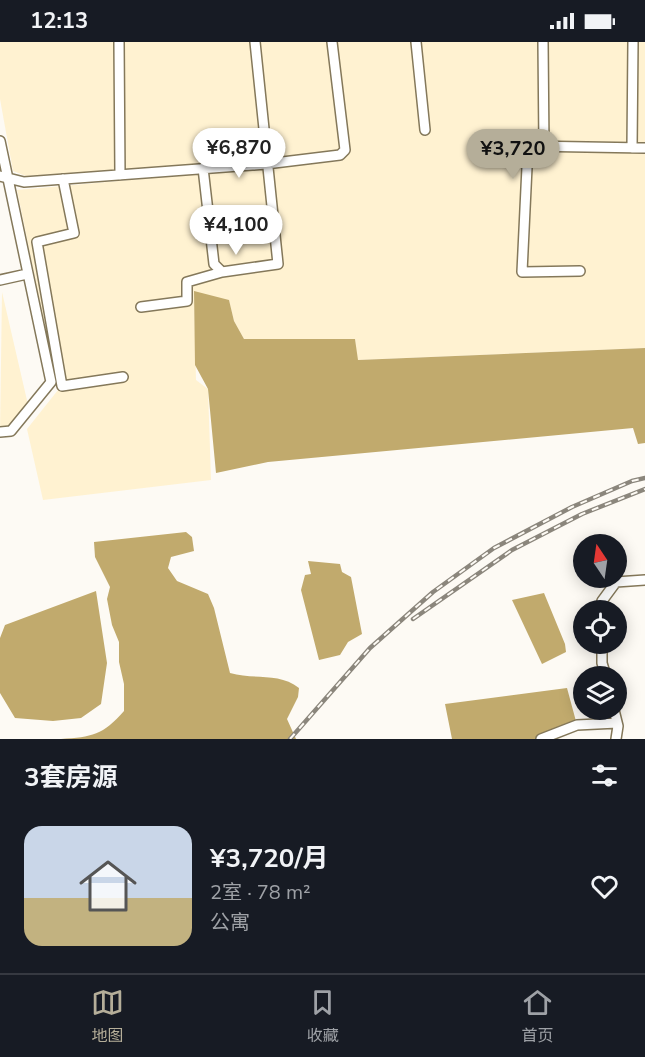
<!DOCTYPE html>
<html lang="zh">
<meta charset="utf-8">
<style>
:root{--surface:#171b24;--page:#242831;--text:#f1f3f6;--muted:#9ea1a6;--line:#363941;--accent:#b5ae99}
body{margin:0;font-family:"Nunito Sans","Noto Sans SC",sans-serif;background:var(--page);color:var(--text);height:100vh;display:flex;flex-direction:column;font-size:22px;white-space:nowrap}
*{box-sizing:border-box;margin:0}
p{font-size:20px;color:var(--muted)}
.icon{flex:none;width:33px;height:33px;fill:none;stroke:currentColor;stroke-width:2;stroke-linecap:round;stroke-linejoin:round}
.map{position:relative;height:697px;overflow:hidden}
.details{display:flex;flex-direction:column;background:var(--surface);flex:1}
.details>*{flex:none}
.needle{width:39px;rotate:347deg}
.buttons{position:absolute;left:573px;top:492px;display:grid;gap:12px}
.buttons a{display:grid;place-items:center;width:54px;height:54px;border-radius:50%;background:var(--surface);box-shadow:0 3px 15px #0003;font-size:30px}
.price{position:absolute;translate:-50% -51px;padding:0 14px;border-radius:21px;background:#fff;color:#222;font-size:20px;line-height:39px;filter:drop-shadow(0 2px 3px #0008)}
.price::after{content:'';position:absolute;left:50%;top:36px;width:18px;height:14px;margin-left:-9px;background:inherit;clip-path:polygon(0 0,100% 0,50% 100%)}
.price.on{background:var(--accent);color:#111}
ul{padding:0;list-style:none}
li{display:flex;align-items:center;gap:18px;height:150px;padding:0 24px}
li+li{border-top:2px solid var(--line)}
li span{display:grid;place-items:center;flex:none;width:168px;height:120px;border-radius:18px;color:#555}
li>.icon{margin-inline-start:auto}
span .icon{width:72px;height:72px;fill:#fffc;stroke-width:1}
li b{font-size:26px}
h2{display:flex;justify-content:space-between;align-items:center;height:72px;padding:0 24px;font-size:26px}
.status{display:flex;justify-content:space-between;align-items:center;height:42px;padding:0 30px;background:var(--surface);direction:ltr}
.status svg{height:16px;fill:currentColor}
.tabs{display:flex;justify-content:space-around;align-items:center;height:84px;border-top:2px solid var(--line);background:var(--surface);font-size:16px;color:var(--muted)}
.tabs a{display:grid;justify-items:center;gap:3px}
.tabs .on{color:var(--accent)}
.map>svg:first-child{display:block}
.built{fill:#fff2d1}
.water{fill:#c1aa6d}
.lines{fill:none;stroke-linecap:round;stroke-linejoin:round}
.minor-casing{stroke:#84785a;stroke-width:12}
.minor{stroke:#fff;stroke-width:9}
.rail-casing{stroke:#8b867c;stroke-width:4.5}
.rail{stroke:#fdfaf4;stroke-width:2;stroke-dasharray:7;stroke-linecap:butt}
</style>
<div class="status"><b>12:13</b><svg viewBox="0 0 49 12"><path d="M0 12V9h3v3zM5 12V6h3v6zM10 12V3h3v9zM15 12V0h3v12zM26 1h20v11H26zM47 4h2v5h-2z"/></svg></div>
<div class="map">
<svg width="645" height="697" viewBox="0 0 645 697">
<rect width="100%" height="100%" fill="#fdfaf4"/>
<path class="built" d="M0,0H332L345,108L340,113L26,134L13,129L0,57Z
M337,0H645V306L357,318L355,297H244L234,279L229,259L194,250L196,338L208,347L211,438L43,458L27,387L58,348L17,148L342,119L349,99Z
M2,250L29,367L11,389L0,390Z"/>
<path class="water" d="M194,249L229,258L234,279L244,297H355L358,318L645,306V401L638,402L633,386L268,420L216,431L208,347L195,323Z
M186,490L192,495L194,509L171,515L168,526L177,539L208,552L214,566L230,631C254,638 279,630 299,646L298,655L287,677L296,697H61C92,695 103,693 124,669V642L119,620V600L112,583L107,557L110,545L95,515L94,500Z
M308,519L340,522L342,530L351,535L362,592L348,600L340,613L319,618L301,548L305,533L311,532Z
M96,549L107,621L101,662L81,676L53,679L15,676L0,651V596L5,583Z
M544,551L565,602L566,610L542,622L512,558Z
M567,646L577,683L536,697H452L445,662Z"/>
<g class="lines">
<defs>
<path id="minor" d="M119,0L120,133
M416,0L425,88
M543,0L544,105
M0,99L51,340L11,389L0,390
M632,106L633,0
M203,126L214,222L222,230
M0,134L24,140L266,122L340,113L345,108L332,0
M63,137L74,191L37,200L62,344L123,335
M580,229L522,230L528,104L645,106
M0,238L27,232
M141,265L187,259V240L222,230L278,222L255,0
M602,568V559L616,540L645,538
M602,602V621L606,634
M614,668L618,684L616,697
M541,697L577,683L617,681"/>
</defs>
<use href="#minor" class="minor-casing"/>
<use href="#minor" class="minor"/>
<defs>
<path id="rail" d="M413,577L512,508L582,472L645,447
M290,697L370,606L433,550L494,506L572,465L632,439L645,436"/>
</defs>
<use href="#rail" class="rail-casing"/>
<use href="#rail" class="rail"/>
</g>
</svg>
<div class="buttons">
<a><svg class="needle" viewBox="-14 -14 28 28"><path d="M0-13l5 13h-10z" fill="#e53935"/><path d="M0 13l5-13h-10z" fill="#9ea1a6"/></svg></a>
<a><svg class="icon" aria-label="locate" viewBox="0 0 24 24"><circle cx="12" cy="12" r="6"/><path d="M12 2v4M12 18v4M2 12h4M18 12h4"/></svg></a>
<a><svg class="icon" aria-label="layers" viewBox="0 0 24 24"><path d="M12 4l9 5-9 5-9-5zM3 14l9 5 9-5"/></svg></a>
</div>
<b class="price" style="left:239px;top:137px">¥6,870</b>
<b class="price on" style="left:513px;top:138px">¥3,720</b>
<b class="price" style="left:236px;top:214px">¥4,100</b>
</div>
<section class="details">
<h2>3套房源<svg class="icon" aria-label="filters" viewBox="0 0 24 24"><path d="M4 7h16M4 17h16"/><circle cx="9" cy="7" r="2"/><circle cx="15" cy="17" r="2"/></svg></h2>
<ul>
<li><span style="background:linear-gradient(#c9d6e8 60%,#c2b280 0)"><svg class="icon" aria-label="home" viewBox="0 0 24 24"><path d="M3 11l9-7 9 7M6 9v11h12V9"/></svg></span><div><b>¥3,720/月</b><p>2室 · 78 m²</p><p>公寓</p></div><svg class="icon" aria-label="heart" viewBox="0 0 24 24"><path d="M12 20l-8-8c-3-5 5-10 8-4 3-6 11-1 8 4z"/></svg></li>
</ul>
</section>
<nav class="tabs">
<a class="on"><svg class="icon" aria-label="map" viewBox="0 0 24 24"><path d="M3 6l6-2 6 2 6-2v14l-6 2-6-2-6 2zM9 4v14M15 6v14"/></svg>地图</a>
<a><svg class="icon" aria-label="saved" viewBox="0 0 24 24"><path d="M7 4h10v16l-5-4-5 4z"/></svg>收藏</a>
<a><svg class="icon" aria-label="home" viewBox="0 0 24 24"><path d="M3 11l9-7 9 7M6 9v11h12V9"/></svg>首页</a>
</nav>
